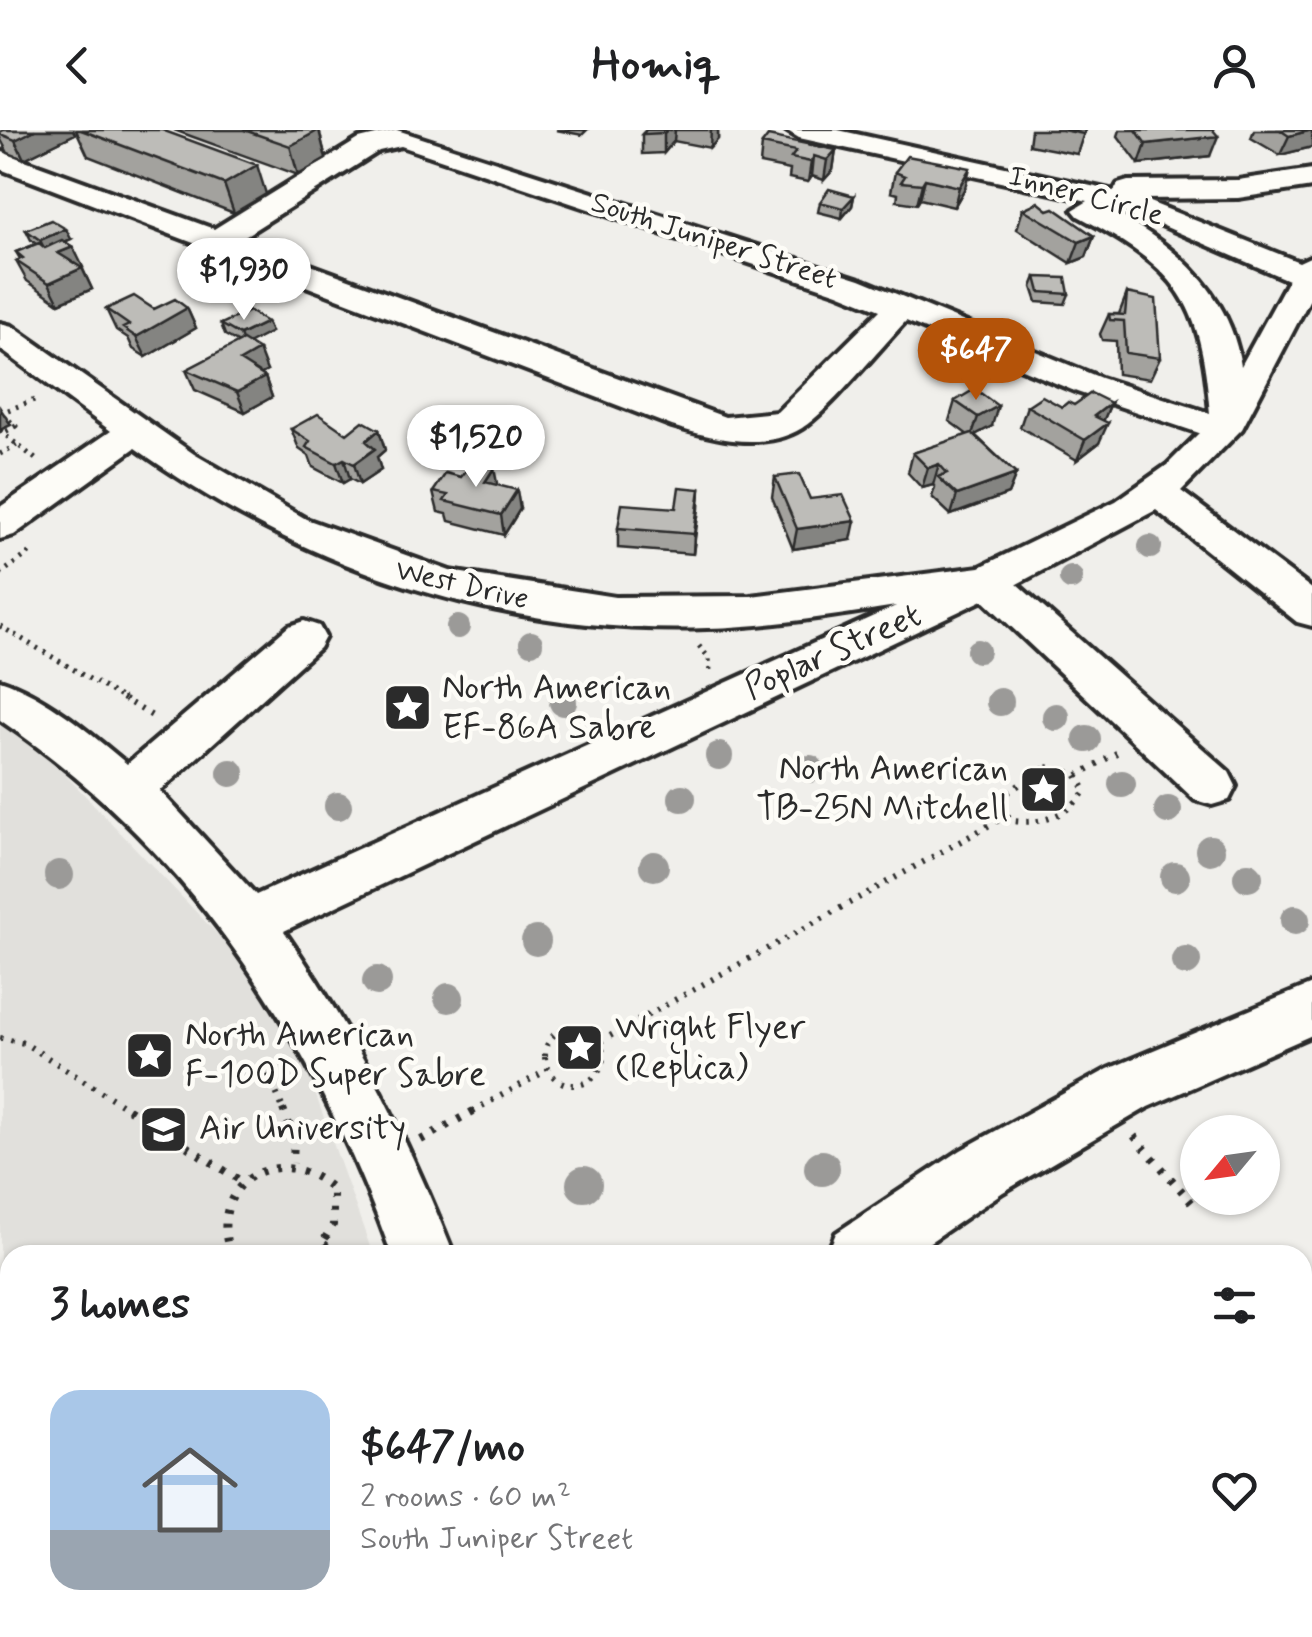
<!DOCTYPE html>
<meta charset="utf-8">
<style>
:root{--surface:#fff;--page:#f2f2f2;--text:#202124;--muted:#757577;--line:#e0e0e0;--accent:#b45309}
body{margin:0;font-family:Mynerve,sans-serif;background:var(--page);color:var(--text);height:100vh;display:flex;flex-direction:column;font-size:38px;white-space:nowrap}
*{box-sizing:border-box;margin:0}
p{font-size:32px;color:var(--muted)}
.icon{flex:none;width:55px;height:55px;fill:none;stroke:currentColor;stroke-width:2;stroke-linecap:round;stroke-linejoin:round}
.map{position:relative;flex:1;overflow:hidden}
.sheet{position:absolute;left:0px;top:1115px;width:1312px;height:392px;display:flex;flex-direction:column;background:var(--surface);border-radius:30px 30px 0 0;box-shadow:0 2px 8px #0004}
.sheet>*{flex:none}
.needle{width:65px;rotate:241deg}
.fabs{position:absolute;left:1180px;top:985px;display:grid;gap:20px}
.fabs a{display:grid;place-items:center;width:100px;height:100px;border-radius:50%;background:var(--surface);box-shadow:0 2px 8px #0004;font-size:50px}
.price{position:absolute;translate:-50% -85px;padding:0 22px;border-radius:35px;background:#fff;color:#222;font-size:32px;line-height:65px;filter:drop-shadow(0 2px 5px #0008)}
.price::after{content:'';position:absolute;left:50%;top:60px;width:30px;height:22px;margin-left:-15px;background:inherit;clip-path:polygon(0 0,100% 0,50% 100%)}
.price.selected{background:var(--accent);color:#fff}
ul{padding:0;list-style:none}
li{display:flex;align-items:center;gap:30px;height:250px;padding:0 50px}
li+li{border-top:2px solid var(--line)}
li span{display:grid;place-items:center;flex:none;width:280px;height:200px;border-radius:30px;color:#555}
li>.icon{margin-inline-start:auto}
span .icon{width:120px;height:120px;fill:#fffc;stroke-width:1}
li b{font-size:42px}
h2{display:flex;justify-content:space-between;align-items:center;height:120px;padding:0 50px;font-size:42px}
header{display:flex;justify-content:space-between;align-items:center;height:130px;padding:0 50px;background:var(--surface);font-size:45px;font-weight:800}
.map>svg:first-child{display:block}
.built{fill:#e1e0dc}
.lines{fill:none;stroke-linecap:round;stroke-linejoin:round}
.minor-casing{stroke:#2b2b2b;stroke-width:8}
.path-far2{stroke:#2b2b2b;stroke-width:5;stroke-dasharray:2.5 6;stroke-linecap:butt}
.path-far1{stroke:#2b2b2b;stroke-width:6;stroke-dasharray:2.5 8;stroke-linecap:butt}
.path{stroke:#2b2b2b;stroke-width:8;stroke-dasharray:4 10;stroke-linecap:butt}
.minor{fill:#fdfcf7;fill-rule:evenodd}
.tree{fill:#9b9a98}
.wall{fill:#a3a29e;stroke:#2b2b2b;stroke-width:2.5}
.shaded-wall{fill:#848481;stroke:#2b2b2b;stroke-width:2.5}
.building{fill:#bdbcb8;stroke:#2b2b2b;stroke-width:2.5}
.labels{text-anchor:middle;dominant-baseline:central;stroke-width:9;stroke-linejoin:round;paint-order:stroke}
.far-street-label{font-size:30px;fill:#2b2b2b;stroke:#fdfcf7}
.street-label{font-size:35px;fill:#2b2b2b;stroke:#fdfcf7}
.poi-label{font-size:35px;fill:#2b2b2b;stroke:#fdfcf7;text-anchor:start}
</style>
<header><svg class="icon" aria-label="back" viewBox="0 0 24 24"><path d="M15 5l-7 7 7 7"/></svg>Homiq<svg class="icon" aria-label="person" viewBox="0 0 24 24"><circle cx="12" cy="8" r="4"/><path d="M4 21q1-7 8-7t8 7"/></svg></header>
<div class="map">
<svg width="1312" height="1507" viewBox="0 0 1312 1507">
<rect width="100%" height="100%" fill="#f0efeb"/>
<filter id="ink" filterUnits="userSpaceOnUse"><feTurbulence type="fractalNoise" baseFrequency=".01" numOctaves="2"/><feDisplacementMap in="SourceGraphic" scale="20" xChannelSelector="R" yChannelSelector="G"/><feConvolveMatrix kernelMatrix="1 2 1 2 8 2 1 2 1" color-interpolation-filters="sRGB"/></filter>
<g filter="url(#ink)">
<path class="built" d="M0,586L14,591L283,873L373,1125H10V1498H492L493,1507H0Z"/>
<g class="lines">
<defs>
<path id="minor" d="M397,0L860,149L1101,248L1210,283C1201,169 1179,140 1078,86L1073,80L1088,71L799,8L786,0H838L1114,61L1118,54L1128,51L1238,50L1312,39V57L1238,68L1142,69L1299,132L1312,126V165L1242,299L1181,361L1312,459V496L1297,492L1156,380L1017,454L1229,642L1236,656L1229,670L1212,675L1195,670L983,470L284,801C355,903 408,1009 454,1125H392C314,909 192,720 0,590V550C46,565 90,603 127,634L289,496L304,491L319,496L325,507L319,518L160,661L256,765L896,476C834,486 770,496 707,498C498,505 304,439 135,318L14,405L0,409V377L111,301L0,219V193L12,196L194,324L306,389L450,441L615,467L751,466L980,437L1116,371L1167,335L1199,303L1077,262L906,191C881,217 828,282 802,298C764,322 711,308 672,296L0,39V21L214,99L359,9ZM401,16L838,163L880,180L777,282L725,287L240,109L379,21ZM1101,75L1143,87L1288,150L1241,236C1229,157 1168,110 1101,75Z
M1312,854V905L1148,977L1003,1062L911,1125H827L836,1103L961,1020L1108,939Z
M486,1498H558L561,1507H487Z"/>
</defs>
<use href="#minor" class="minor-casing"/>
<path class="path-far2" d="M0,283L37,269
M3,285L16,296L3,303
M0,301L38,331
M0,324L17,315
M0,444L31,422
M0,496L127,571
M699,516L709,528L710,540"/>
<path class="path-far1" d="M122,568L154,587
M1047,637L1076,644L1085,660C1070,685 1041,695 1013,691L1002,680V666Z
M1078,645L1120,621
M545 926a29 29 0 1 1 58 0a29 29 0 1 1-58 0Z
M0,908L24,913L132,981
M601,911L1006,686
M282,932L267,941L284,981
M473,981L546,941"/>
<path class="path" d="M128,979L244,1053
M283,979L294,1007L293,1033
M1134,1006L1192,1073
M421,1010L477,979
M324,1114L338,1125
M215,1125L227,1118
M231,1125C205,1057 275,1008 333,1059V1095L315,1125
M0,1244L10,1239
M1028,1498V1507
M1115,1498L1122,1507"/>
<use href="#minor" class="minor"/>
</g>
<g class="tree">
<circle cx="1150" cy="417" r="12"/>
<circle cx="1071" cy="448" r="12"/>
<circle cx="458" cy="497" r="12"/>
<circle cx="531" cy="513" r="12"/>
<circle cx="978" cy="521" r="12"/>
<circle cx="563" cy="572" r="14"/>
<circle cx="1000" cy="572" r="14"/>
<circle cx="1056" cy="587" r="14"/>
<circle cx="1087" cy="609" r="14"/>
<circle cx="719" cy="626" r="14"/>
<circle cx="810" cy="639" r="14"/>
<circle cx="231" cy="643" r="14"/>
<circle cx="1122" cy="654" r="14"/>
<circle cx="682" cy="668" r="14"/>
<circle cx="338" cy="676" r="14"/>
<circle cx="1168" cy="680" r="14"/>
<circle cx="1210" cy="720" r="15"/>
<circle cx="654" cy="736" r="15"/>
<circle cx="59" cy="745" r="15"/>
<circle cx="1175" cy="747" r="15"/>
<circle cx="1248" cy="747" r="15"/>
<circle cx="1295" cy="790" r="15"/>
<circle cx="536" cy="811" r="15"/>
<circle cx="1186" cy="831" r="15"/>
<circle cx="377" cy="851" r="15"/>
<circle cx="449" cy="868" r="15"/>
<circle cx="822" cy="1038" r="18"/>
<circle cx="584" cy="1054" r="18"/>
</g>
<path class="wall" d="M4,0H73L75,4L24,29L8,23L0,8V2Z
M76,0H162L266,64L234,83L88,26Z
M174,0H319L326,29L298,45Z
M556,0H587L582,5Z
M646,0H718V9L710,18L674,11L664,23L642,24V4Z
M1031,0H1085L1077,24L1029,15Z
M1120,0H1213L1210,26L1139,34L1118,6Z
M1254,0H1312V17L1280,25L1251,8Z
M762,14L836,20L833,40L824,50L812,46L808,52L789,48L790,40L760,34Z
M895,42L965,58L954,77L920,69L917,74L897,71L898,64L891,62Z
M854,66L852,76L842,88L818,82L820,72Z
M1023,79L1048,80L1094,106L1086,127L1071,133L1017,99Z
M26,100L71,109L65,112L73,117L92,159L59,173L27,151L16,131L20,129L16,122L36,114L31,110Z
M1036,147L1069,164L1065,174L1037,172L1032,157Z
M1127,163L1160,228L1150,249L1117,244L1116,211L1102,210L1100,204L1109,184H1119Z
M187,178L196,198L146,227L133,219L128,208L116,200L106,179Z
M267,192L271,202L249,213L267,241L261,244L265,247L272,267L245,282L195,260L186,240L239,213L225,205L221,194Z
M955,271L992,296L975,305L1016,344L1008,364L951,385L932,367L935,357L933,355L922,358L908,343L913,323L968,305L949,291Z
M1111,273L1103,291L1099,313L1077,330L1020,297L1027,276L1062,277Z
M291,299L347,304L379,300L385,320L377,327L381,340L360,354L350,349L343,353L313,337L309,326L299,319Z
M775,347L810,369L851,410L793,419L772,367Z
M497,355L520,379L504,405L449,391L447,384L438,382L433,362Z
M700,359L693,424L618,418V398L676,378Z"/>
<path class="shaded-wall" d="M35,0H73L75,4L24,29L15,10Z
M319,0L326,29L298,45L290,16Z
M667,0H675L674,11L664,23V3Z
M711,0H718V9L710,18Z
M1312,0V17L1280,25L1289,6Z
M1218,6L1210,26L1139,34L1146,14Z
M836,20L833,40L824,50L827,30Z
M814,26L812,46L808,52L811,32Z
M257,35L266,64L234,83L224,54Z
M970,38L965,58L954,77L959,57Z
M925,49L920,69L917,74L922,54Z
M854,66L852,76L842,88L843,78Z
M66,99L71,109L45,120L40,110Z
M1094,106L1086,127L1071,133L1079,112Z
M73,117L83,137L69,143L58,123Z
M82,138L92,159L59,173L49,153Z
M187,178L196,198L146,227L136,207Z
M267,192L271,202L244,216L240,205Z
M259,220L267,241L248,251L240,231Z
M265,247L272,267L245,282L237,262Z
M1111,273L1102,294L1094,286Z
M998,276L992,296L971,307L978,287Z
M0,278L11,295L0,300Z
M1108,293L1099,313L1077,330L1085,310Z
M379,300L385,320L377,327L381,340L360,354L354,334L366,311Z
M344,329L350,349L343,353L336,333Z
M939,334L933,355L922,358L928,338Z
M494,338L498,358L485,352Z
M1016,344L1008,364L951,385L957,365Z
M700,359L699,379L693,424L694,404Z
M517,360L520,379L504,405L501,385Z
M855,391L851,410L793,419L797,399Z"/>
<path class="building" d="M4,0H35L15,10L0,4V2Z
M81,0H162L257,35L224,54Z
M244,0H319L290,16Z
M646,0H667L664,3L642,4Z
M1062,0H1085L1084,4Z
M1136,0H1213L1218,6L1146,14Z
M1280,0H1312L1289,6Z
M768,6L836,20L827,30L814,26L811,32L791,28L796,21L762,14Z
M907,26L970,38L959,57L925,49L922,54L901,52L905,46L895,42Z
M829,59L854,66L843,78L820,72Z
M1038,72L1048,80L1054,78L1094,106L1079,112L1023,79Z
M51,90L66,99L40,110L26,100Z
M62,110L73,117L58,123L82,138L49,153L16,131L23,128L16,122L39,113L45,118Z
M1036,147L1066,148L1069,164L1040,162Z
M1127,163L1156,169L1160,228L1126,223L1124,191L1110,190L1109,184L1125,185Z
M134,166L154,179L175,169L187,178L136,207L123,198L129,195L106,179Z
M249,181L267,192L240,205L221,194Z
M243,210L259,220L240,231L265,247L237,262L186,240Z
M975,259L998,276L978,287L955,271Z
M1091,263L1111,273L1094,286L1108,293L1085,310L1027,276L1042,266L1062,277L1068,272L1074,275Z
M318,284L347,304L363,291L379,300L366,311L375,319L354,334L344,329L336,333L306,317L310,311L291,299Z
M972,303L1016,344L957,365L938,347L947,343L939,334L928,338L913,323Z
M472,333L494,338L485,352L517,360L501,385L444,371L448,365L433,362L446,343L461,347Z
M799,344L810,369L843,365L855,391L797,399L775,347Z
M679,357L700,359L694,404L618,398L622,374L676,378Z"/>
</g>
<defs>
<symbol id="sight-square" viewBox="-11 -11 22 22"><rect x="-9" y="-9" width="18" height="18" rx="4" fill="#2b2b2b" stroke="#fdfcf7"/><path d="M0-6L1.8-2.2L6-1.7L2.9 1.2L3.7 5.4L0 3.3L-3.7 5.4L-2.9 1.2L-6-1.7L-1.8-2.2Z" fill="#fff"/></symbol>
<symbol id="university-square" viewBox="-11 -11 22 22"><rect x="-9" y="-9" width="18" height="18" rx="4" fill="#2b2b2b" stroke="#fdfcf7"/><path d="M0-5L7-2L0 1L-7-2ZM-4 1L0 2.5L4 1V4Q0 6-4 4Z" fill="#fff"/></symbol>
</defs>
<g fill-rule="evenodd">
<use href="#sight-square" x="380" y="550" width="55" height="55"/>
<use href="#sight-square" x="1016" y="632" width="55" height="55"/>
<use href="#sight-square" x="552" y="890" width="55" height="55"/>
<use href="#sight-square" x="122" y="898" width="55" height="55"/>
<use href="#university-square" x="136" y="972" width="55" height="55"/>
</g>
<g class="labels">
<g class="far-street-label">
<text transform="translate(1086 66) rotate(15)">Inner Circle</text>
<text transform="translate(714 111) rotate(18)">South Juniper Street</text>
<text transform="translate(462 455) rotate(13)">West Drive</text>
</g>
<g class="street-label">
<text transform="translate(833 522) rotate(-24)">Poplar Street</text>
</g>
<g class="poi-label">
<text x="442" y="558">North American<tspan x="442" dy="40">EF-86A Sabre</tspan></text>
<text x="1008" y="639" text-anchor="end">North American<tspan x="1008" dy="40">TB-25N Mitchell</tspan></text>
<text x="615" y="898">Wright Flyer<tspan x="615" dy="40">(Replica)</tspan></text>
<text x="185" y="905">North American<tspan x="185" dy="40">F-100D Super Sabre</tspan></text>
<text x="199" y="999">Air University</text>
</g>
</g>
</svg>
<div class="fabs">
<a><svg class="needle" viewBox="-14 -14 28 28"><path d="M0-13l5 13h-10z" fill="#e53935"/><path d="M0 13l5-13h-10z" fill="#757577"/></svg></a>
</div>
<b class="price" style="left:244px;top:193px">$1,930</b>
<b class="price selected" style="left:976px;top:273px">$647</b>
<b class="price" style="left:476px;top:360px">$1,520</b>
<section class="sheet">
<h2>3 homes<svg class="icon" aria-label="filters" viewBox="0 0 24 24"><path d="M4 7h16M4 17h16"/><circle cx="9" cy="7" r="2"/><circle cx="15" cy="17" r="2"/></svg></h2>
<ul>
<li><span style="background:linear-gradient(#a9c7e8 70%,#9aa5b1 0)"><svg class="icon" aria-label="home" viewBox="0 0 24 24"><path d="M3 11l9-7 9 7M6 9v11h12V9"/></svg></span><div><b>$647/mo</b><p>2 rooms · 60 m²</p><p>South Juniper Street</p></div><svg class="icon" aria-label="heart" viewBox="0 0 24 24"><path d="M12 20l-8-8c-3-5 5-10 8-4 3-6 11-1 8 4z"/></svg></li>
</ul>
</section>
</div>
